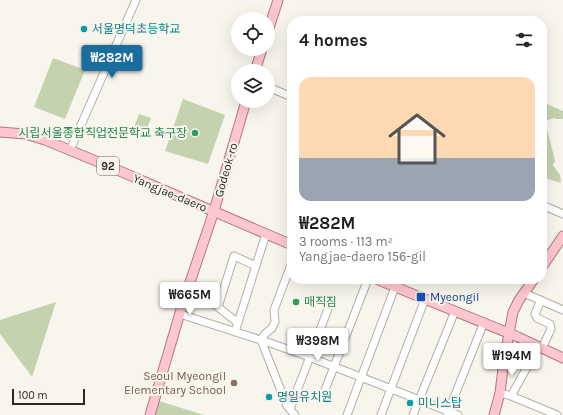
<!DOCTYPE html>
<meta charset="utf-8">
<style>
:root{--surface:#fff;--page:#f2f2f2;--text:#202124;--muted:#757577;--accent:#1b6d9e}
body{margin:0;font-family:Karla,"Noto Sans KR",sans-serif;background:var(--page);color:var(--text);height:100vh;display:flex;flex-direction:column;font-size:15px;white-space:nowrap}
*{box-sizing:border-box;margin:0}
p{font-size:13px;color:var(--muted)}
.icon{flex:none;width:22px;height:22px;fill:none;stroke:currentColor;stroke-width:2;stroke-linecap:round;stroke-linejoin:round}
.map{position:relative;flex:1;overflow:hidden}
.side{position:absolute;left:287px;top:16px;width:260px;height:268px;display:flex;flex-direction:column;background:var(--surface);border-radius:16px;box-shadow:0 4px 16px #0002}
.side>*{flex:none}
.buttons{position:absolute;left:231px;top:12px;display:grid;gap:8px}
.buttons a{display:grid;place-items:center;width:44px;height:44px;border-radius:50%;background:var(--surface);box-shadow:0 4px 16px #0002;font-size:20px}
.scale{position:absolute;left:12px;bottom:10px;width:73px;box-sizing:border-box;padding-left:4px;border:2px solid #2b2a27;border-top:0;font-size:11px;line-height:14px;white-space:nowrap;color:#2b2a27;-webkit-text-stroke:3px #f7f5ec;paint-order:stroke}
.price{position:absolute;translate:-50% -34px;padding:0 9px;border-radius:4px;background:#fff;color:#222;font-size:13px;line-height:26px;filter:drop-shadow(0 1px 2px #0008)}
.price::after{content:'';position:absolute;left:50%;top:24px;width:12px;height:9px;margin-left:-6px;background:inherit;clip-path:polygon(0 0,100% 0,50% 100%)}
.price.selected{background:var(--accent);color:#fff}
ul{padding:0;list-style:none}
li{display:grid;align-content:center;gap:8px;height:212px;padding:0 12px}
li span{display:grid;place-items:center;height:124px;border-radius:12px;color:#555}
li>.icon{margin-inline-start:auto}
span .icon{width:72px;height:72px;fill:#fffc;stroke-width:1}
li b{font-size:17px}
h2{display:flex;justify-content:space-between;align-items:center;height:48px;padding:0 12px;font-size:17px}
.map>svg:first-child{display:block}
.green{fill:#c5d2b0}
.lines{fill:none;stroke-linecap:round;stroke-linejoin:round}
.minor-casing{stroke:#b1afa6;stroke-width:9}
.major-casing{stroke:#b4777f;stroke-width:11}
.minor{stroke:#fff;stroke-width:7}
.major{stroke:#fec7cf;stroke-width:9}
.culture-dot{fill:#0f9aa8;stroke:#f7f5ec;stroke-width:1.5}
.leisure-dot{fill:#2e9e5b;stroke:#f7f5ec;stroke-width:1.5}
.transit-dot{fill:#1a4fb4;stroke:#f7f5ec;stroke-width:1.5}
.education-dot{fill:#8d6e63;stroke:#f7f5ec;stroke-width:1.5}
.labels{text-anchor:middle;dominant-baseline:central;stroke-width:4;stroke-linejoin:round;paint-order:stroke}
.shield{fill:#f7f5ec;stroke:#686762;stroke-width:1}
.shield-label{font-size:11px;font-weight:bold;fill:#2b2a27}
.culture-label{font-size:12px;fill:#0d838f;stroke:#f7f5ec;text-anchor:start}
.leisure-label{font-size:12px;fill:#27864d;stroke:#f7f5ec;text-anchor:end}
.street-label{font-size:12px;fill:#2b2a27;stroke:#f7f5ec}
.transit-label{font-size:12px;fill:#164399;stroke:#f7f5ec;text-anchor:start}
.education-label{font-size:12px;fill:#785e54;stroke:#f7f5ec;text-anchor:end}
</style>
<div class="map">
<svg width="563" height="415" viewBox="0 0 563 415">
<rect width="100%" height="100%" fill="#f7f5ec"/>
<path class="green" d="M53,58L85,70L65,119L34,107Z
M183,99L225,115L208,164L165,151Z
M544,103L563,111V119H557L554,118L545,121L555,161L553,165L560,175L561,183L542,177V110Z
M139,114L151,118L143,139L131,135Z
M56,302L32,377L0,334V320Z
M159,401L204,415H155Z"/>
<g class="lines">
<defs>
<path id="minor" d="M268,87L292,97
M70,150L136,0
M542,205L563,214
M292,262L274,310L275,322L272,328L265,334L261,340L287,406L295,415
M189,284L238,323
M524,293L563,310
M541,300L535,314L537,318L550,324L551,329L542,348
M218,307L234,256L256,266
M180,314L270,343L304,355L458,415
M235,332L266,234
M325,390L368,279
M500,393L511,396L557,415
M511,396L526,369L534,344
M290,409L328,309
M347,415L395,287
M381,415L425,299
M413,415L455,311
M447,415L484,322"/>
<path id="major" d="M268,31L278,0
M255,71L262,49
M0,132L25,134L45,140L108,166L292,245
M542,267L563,236
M376,279L518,337L563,358
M150,415L182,306L214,211L246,101
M494,415L500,393L504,360L513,312L519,300L534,279"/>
</defs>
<use href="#minor" class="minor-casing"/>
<use href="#major" class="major-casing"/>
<use href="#minor" class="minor"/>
<use href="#major" class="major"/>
</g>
<g class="culture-dot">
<circle cx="84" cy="29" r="4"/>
<circle cx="269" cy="397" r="4"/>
<circle cx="410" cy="403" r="4"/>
</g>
<g class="leisure-dot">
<circle cx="195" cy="133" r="4"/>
<circle cx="296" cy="302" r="4"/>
</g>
<rect class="transit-dot" x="416" y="292" width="10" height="10" rx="2"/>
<circle class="education-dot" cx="234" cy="383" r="4"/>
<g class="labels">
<rect class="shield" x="97" y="157" width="22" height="18" rx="3"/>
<g class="shield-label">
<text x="108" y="166">92</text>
</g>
<g class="culture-label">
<text x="92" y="29">서울명덕초등학교</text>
<text x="277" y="397">명일유치원</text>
<text x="418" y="403">미니스탑</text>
</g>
<g class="leisure-label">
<text x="187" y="133">시립서울종합직업전문학교 축구장</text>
<text x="304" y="302" text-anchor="start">매직짐</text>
</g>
<g class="street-label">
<text transform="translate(226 170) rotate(-74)">Godeok-ro</text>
<text transform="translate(170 193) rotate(23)">Yangjae-daero</text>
</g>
<g class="transit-label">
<text x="430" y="297">Myeongil</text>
</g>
<g class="education-label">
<text x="226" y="376">Seoul Myeongil<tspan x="226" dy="14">Elementary School</tspan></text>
</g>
</g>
</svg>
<div class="buttons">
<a><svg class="icon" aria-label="locate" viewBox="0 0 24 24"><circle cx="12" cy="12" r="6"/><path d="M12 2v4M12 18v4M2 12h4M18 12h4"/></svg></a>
<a><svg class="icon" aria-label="layers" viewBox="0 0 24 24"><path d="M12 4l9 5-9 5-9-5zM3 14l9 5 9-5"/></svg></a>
</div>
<div class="scale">100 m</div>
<b class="price selected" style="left:112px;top:79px">₩282M</b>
<b class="price" style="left:190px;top:316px">₩665M</b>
<b class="price" style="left:318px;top:362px">₩398M</b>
<b class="price" style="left:512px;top:377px">₩194M</b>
<section class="side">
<h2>4 homes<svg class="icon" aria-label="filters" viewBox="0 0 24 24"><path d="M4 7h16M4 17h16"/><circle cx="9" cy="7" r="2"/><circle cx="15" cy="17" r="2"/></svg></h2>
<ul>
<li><span style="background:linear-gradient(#ffd9b3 65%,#9aa5b1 0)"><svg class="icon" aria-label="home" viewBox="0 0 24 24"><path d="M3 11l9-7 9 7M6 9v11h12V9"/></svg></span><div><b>₩282M</b><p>3 rooms · 113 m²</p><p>Yangjae-daero 156-gil</p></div></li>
</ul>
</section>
</div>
